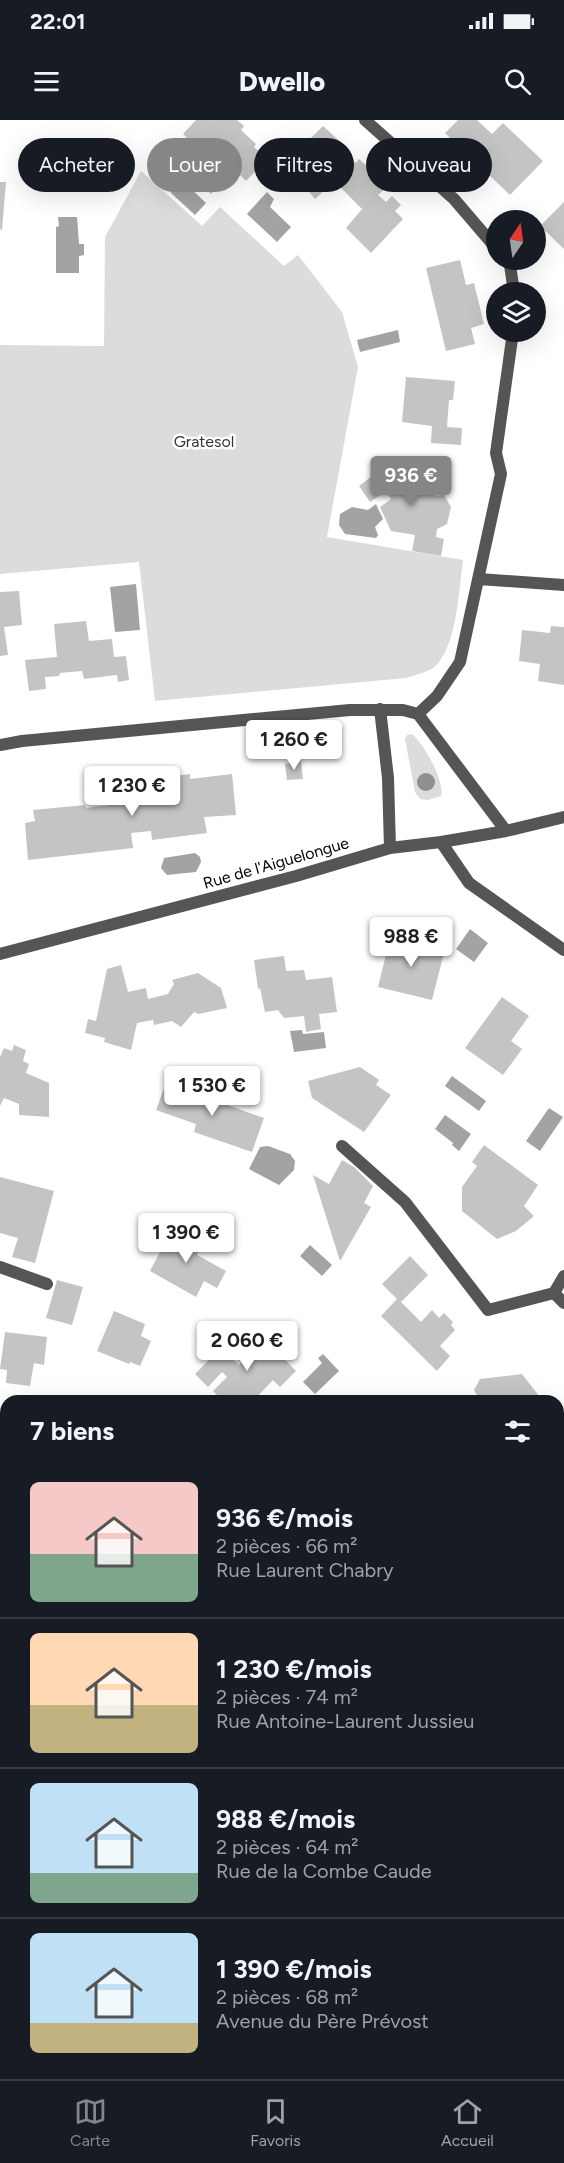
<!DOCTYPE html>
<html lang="fr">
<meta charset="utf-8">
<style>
:root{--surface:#171b24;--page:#20242c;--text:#f1f3f6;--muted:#9ea1a6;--line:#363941;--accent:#858687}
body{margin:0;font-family:Figtree,sans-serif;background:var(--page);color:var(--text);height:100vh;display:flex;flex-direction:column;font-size:22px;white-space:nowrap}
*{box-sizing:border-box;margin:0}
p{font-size:20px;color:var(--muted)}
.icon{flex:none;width:33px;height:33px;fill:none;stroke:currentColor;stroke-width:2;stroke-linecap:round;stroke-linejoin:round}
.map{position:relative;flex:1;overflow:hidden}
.drawer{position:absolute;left:0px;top:1275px;width:564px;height:684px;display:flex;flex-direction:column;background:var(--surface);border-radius:18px 18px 0 0;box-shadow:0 6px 24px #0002}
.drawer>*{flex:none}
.top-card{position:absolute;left:18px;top:18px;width:528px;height:54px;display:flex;gap:12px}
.needle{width:39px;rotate:13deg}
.tools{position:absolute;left:486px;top:90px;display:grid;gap:12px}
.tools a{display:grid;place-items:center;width:60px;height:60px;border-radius:50%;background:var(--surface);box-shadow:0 6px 24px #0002;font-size:30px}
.price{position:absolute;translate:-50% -51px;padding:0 14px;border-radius:6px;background:#fff;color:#222;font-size:20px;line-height:39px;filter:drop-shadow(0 2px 3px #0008)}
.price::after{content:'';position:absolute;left:50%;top:36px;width:18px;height:14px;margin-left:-9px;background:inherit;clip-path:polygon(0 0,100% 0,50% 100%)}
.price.current{background:var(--accent);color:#fff}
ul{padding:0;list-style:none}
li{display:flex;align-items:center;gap:18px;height:150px;padding:0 30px}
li+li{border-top:2px solid var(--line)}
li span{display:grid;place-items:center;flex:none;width:168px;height:120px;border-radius:9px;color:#555}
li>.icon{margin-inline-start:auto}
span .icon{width:72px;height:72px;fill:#fffc;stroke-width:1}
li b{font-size:26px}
h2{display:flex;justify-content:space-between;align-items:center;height:72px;padding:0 30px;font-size:26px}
.chip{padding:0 21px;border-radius:27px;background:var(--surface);box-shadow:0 6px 24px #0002;font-size:21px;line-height:54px}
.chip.current{background:var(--accent);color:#fff}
.status{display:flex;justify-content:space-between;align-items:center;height:42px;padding:0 30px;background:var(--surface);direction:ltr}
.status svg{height:16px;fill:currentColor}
header{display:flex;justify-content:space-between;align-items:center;height:78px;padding:0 30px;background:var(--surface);font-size:27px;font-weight:800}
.tab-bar{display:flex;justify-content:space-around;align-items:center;height:84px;border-top:2px solid var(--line);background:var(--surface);font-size:16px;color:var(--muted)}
.tab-bar a{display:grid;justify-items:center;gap:3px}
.tab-bar .current{color:var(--accent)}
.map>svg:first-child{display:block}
.green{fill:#dcdcdc}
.water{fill:#a3a3a3}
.building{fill:#c4c4c4}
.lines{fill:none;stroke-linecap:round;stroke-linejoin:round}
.lane{stroke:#555;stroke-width:12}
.street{stroke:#555;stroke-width:12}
.tree{fill:#8f8f8f}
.labels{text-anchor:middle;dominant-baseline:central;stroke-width:5;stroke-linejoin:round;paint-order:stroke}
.park-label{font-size:16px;fill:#333;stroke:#fff}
.street-label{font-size:16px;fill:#000;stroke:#fff}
</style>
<div class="status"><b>22:01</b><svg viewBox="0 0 49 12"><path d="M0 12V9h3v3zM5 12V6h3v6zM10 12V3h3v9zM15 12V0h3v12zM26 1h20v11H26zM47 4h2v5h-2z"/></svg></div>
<header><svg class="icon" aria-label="menu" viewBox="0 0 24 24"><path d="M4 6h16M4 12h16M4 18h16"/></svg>Dwello<svg class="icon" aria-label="search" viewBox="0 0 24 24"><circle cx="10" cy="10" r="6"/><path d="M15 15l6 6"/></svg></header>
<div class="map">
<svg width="564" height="1959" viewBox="0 0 564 1959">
<rect width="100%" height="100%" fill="#fff"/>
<path class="green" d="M141,51L202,106L220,87L284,146L298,135L342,192L358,247L327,417L463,440C459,468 457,530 433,548C425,553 415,555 406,558L155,581L139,442L0,454V225L104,226L105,117Z
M412,614C424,624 445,661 441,676L428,680L420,679L415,672L405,619L407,615Z"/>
<path class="water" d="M174,61L185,63L206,83L195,95L171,73L170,67Z
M267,72L274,79L270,87L291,107L277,122L247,94Z
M58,97H77L79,124H84V135L79,136V153H56V107L59,106Z
M398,210L400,222L360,232L357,220Z
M376,384L383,399L375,407L378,415L376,418L345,414L339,405L340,394L352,387L368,390Z
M136,464L140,510L115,512L110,467Z
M195,733L200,737L201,742L196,752L167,755L161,748L164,738Z
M470,809L488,823L474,842L456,829Z
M302,910L303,914L324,912L326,928L294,932L290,911Z
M452,956L486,981L479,991L445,966Z
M549,988L563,997L540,1031L526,1021Z
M445,995L471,1014L459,1031L452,1025L453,1023L435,1009Z
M268,1026L290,1034L295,1041L294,1050L279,1065L249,1049L260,1027Z
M310,1125L332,1145L322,1156L300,1136Z
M323,1234L339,1251L315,1274L303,1262L322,1243L318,1238Z"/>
<path class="building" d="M196,0H237L244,6L241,10L256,24L254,27L267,39L246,61L234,49L211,74L195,58L211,41L183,14Z
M458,0H477L492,14L503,3L543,41L510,75L445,13Z
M323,6L346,27L343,31L356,43L359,39L388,66L378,75L386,82L392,76L401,85L395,91L403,99L371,133L346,108L362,89L337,64L329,72L326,69L315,79L295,55L301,49L290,39Z
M0,62H6L2,110L0,109Z
M564,82V129L540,106Z
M460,140L466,165L474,163L484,204L471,208L475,224L446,231L426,148Z
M406,257L455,261L453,280H449L447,307L462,308L461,325L431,323L432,306L402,302Z
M381,349L417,352L420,357L428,353L433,360L427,364L436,376L444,375L451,387L447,404L437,409L436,417L444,419L441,436L412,431L415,415L391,411L380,387L391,379L386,371L370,382L359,366Z
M19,471L22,505L4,507L8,535L0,536V472Z
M86,501L89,521L112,519L114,537L126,536L129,560L118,562L117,555L84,559L82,551L60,553L59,556L45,557L46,569L29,571L25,540L57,537L54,504Z
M551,506L564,507V565L538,561L540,544L519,541L522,510L550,513Z
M301,641L303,659L287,660L285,644Z
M190,654V659L232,654L236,695L204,697L207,713L152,720L151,711L131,713L133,728L28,740L25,703L35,701L33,690L85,685L86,688L111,685V682L145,677L143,660Z
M391,814L421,821L420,827L444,833L432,880L378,867Z
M284,836L286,851L304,850L306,860L332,857L337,892L319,894L321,909L306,912L304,896L284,898L278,890L265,892L260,868L258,869L254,840Z
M121,845L128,872L146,868L148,879L168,874L174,864L172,860L198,853L221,868L227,888L198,894L194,892L181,907L172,901L154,905L153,900L137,903L131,930L104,922L105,918L85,913L88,899L96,901L107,849Z
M502,877L529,896L511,921L522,929L503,955L465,928Z
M14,925L26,930L23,941L29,944L26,953L49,963V997L19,995V984L4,978L0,986V937L4,928L12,931Z
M360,947L379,960L376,965L391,975L364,1012L312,978L308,961Z
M166,963L264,998L252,1032L194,1012L196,1004L156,990Z
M484,1025L538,1065L524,1086L534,1096L516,1111L497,1119L462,1091V1067L477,1046L472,1042Z
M342,1040L354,1047L373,1066L364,1083L371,1087L340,1141L313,1055L329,1064Z
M0,1057L54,1071L35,1143L12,1137L18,1118L0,1113Z
M173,1107L202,1123L197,1135L226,1151L217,1168L204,1161L196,1177L150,1151Z
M410,1136L428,1155L401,1182L421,1202L432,1190L439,1198L444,1193L453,1202L451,1205L455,1210L440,1226L450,1236L437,1251L381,1196L397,1179L382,1164Z
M57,1160L83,1167L72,1205L46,1198Z
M114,1191L145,1204L141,1216L151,1221L140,1246L130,1242L129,1244L97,1231Z
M5,1212L47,1217L44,1245L34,1243L30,1266L6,1263L7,1250L0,1249Z
M261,1215L296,1251L280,1267L273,1260L253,1281H223L213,1271L227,1257L222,1252L208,1267L195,1254L221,1228L239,1245L247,1237L243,1233Z
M522,1254L543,1281H501L498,1278L480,1281L474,1270L480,1259Z
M6,1351V1386L3,1387L0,1378V1353Z
M558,1703L564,1705V1749L558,1747Z
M558,1848L562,1853L564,1851V1883L558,1876Z
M73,1953H91L95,1959H64Z
M256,1953H266L270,1959H247Z"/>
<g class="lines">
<path class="lane" d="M342,1026L405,1082L488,1190L554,1173
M0,1147L47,1164
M558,1627L564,1621"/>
<path class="street" d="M365,0L454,79L496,128
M506,140L510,145L514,172
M479,459L564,465
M380,589L388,658L390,728
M418,594L437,576L460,542L501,354L496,333L513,212
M0,625L22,621L350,590H403L418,594L506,711
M441,722L469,763L564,830
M0,834L296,756L390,728L441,722L506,711L564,697
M564,1156L554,1173L564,1183
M0,1317L6,1316
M0,1709L6,1719
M558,1918L564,1923
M163,1953L165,1959"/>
</g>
<circle class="tree" cx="426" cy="662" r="9"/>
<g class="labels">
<g class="park-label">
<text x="204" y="321">Gratesol</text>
</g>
<g class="street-label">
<text transform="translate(276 743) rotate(-16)">Rue de l'Aiguelongue</text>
</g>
</g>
</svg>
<div class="tools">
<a><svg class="needle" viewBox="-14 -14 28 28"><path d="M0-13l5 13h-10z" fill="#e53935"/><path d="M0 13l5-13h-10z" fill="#9ea1a6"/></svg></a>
<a><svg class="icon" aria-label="layers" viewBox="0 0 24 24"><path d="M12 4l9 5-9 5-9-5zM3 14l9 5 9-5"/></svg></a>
</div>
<b class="price current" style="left:411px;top:387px">936 €</b>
<b class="price" style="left:294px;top:651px">1 260 €</b>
<b class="price" style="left:132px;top:697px">1 230 €</b>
<b class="price" style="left:411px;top:848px">988 €</b>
<b class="price" style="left:212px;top:997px">1 530 €</b>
<b class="price" style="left:186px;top:1144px">1 390 €</b>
<b class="price" style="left:247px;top:1252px">2 060 €</b>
<div class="top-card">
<a class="chip">Acheter</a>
<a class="chip current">Louer</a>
<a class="chip">Filtres</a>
<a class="chip">Nouveau</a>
</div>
<section class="drawer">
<h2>7 biens<svg class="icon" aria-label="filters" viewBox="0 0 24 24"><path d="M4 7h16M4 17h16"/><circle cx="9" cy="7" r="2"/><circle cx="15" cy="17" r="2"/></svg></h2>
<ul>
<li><span style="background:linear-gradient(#f6c9c9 60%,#7fa58c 0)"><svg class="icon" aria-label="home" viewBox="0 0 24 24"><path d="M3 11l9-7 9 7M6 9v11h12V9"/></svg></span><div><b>936 €/mois</b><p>2 pièces · 66 m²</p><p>Rue Laurent Chabry</p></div></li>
<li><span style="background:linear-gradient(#ffd9b3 60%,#c2b280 0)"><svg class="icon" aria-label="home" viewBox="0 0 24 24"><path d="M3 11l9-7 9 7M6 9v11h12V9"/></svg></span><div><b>1 230 €/mois</b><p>2 pièces · 74 m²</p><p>Rue Antoine-Laurent Jussieu</p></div></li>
<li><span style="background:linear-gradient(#bfe0f5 75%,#7fa58c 0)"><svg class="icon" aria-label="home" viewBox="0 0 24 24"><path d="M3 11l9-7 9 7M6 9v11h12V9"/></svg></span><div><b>988 €/mois</b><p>2 pièces · 64 m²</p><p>Rue de la Combe Caude</p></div></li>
<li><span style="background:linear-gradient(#bfe0f5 75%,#c2b280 0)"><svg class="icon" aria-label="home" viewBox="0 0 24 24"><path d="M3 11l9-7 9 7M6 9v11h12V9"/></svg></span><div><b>1 390 €/mois</b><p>2 pièces · 68 m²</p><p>Avenue du Père Prévost</p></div></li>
</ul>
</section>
</div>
<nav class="tab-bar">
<a class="current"><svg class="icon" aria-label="map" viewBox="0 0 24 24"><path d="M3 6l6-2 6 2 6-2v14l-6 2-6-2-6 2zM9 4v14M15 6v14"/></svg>Carte</a>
<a><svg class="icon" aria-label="saved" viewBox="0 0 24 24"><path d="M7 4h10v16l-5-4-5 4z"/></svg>Favoris</a>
<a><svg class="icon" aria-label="home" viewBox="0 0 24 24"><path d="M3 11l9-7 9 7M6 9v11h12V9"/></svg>Accueil</a>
</nav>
